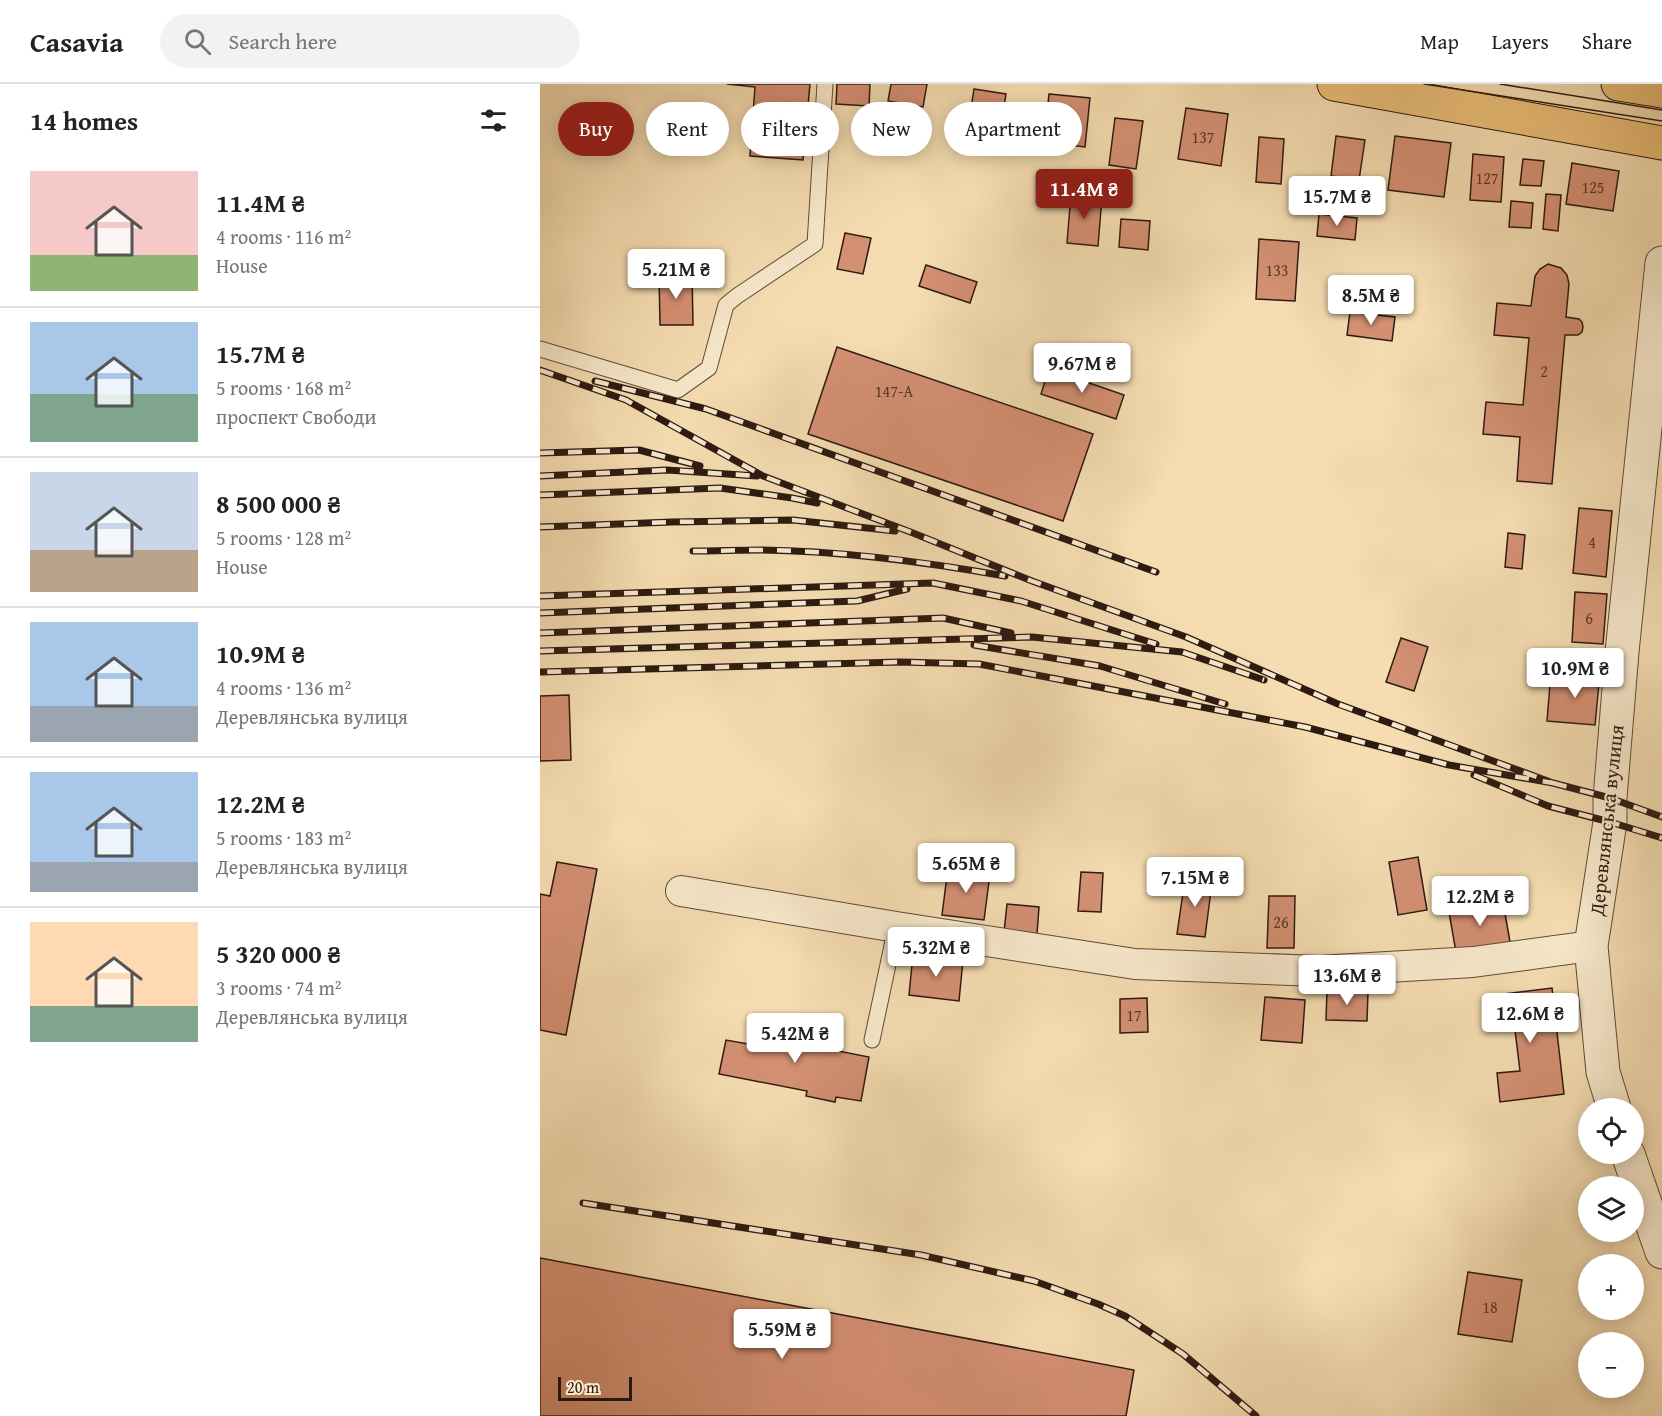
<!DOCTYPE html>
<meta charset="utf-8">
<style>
:root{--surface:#fff;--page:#f2f2f2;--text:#222;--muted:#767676;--line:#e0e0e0;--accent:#8f2418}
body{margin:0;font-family:"Gentium Book Plus",serif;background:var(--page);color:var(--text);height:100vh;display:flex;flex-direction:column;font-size:22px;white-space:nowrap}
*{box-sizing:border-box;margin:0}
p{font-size:20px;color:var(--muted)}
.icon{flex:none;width:33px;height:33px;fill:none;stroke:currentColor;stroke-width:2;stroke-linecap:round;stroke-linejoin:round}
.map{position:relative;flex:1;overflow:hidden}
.panel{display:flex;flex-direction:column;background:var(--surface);width:540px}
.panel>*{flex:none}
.banner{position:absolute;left:18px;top:18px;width:570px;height:54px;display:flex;gap:12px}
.buttons{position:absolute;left:1038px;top:1014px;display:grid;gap:12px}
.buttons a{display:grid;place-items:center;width:66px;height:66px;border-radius:50%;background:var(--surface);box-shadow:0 3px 15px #0003;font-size:30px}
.scale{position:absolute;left:18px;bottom:15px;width:74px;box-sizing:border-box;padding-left:6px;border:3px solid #2e1911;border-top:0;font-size:16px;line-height:21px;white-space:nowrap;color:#2e1911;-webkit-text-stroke:4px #f8e9cc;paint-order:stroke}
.price{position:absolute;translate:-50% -51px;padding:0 14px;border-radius:6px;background:#fff;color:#222;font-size:20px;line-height:39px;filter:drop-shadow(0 2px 3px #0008)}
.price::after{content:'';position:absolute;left:50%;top:36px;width:18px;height:14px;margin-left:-9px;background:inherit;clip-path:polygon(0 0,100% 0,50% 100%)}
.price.current{background:var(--accent);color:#fff}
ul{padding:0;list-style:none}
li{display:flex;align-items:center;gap:18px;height:150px;padding:0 30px}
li+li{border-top:2px solid var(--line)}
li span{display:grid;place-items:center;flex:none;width:168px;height:120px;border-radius:0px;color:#555}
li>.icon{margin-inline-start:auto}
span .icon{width:72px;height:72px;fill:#fffc;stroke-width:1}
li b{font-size:26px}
h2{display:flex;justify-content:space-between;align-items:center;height:72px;padding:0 30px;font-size:26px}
.pill{padding:0 21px;border-radius:27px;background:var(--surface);box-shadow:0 3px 15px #0003;font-size:21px;line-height:54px}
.pill.current{background:var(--accent);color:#fff}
header{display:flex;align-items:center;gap:36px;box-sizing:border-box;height:84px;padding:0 30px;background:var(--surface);border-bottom:2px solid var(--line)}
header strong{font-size:28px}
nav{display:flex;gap:33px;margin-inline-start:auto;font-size:21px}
.search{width:420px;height:54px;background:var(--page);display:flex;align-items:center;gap:15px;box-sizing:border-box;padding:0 21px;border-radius:33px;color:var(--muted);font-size:22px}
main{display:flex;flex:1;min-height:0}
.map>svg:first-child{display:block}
.building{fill:#d49073;stroke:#2e1911;stroke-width:1.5}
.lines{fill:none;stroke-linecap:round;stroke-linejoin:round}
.service-casing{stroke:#604a39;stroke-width:17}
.minor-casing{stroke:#604a39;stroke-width:32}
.tertiary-casing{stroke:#604a39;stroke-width:35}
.trunk-casing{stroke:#2e1911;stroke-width:35}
.service{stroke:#f8e9cc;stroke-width:15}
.minor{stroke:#f8e9cc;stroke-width:30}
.tertiary{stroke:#f8e9cc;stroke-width:33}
.trunk{stroke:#eabe78;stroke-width:33}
.tram{stroke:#2e1911;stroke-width:1.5}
.rail-casing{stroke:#2e1911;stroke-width:7}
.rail{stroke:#f8e9cc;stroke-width:4.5;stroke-dasharray:14;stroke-linecap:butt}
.labels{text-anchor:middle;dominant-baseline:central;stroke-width:4.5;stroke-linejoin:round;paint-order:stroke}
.number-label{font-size:16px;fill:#58372a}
.street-label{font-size:20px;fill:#2e1911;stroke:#f8e9cc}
</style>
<header>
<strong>Casavia</strong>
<div class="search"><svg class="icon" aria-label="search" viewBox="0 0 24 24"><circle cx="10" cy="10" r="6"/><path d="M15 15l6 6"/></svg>Search here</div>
<nav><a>Map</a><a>Layers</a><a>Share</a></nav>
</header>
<main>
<section class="panel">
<h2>14 homes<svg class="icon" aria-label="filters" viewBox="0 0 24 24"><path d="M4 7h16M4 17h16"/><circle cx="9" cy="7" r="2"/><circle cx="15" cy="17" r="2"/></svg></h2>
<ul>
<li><span style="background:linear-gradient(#f6c9c9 70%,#8fb573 0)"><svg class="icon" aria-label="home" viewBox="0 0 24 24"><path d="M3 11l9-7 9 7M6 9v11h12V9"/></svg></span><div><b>11.4M ₴</b><p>4 rooms · 116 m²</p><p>House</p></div></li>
<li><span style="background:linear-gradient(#a9c7e8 60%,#7fa58c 0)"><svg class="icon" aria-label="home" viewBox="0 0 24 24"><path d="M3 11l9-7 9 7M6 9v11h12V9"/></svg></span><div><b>15.7M ₴</b><p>5 rooms · 168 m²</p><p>проспект Свободи</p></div></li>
<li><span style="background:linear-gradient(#c9d6e8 65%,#b9a48a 0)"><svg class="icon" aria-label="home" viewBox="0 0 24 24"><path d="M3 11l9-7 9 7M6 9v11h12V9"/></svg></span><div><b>8 500 000 ₴</b><p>5 rooms · 128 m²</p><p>House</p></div></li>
<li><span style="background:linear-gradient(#a9c7e8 70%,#9aa5b1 0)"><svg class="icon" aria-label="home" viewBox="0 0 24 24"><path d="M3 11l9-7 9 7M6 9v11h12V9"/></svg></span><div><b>10.9M ₴</b><p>4 rooms · 136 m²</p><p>Деревлянська вулиця</p></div></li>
<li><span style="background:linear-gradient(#a9c7e8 75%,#9aa5b1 0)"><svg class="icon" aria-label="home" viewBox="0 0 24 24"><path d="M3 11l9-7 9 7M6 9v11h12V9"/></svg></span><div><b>12.2M ₴</b><p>5 rooms · 183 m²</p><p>Деревлянська вулиця</p></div></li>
<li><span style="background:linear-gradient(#ffd9b3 70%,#7fa58c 0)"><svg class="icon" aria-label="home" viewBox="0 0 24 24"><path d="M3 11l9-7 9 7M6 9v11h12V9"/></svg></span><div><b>5 320 000 ₴</b><p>3 rooms · 74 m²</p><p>Деревлянська вулиця</p></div></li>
</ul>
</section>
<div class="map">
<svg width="1122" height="1332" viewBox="0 0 1122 1332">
<rect width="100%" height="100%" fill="#f5ddb1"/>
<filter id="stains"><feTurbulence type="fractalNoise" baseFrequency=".00333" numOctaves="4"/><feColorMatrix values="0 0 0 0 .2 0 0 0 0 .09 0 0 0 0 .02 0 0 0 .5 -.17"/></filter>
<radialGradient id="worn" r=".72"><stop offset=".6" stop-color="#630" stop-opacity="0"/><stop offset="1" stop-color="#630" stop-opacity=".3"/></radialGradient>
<path class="building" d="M187,0H270L263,76L210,72L215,3Z
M297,0H330L329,22L296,20Z
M351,0H387L383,23L348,17Z
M434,5L466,10L457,67L425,62Z
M509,10L550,14L545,63L504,58Z
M646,24L688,30L681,82L638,75Z
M575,34L603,37L596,85L569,81Z
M796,52L825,56L819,96L791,92Z
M855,52L911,59L904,113L848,106Z
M719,53L744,55L741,100L716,98Z
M933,70L964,73L961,118L930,116Z
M983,75L1004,77L1001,102L980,101Z
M1032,79L1079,87L1073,127L1026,120Z
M531,110L562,113L558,162L527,159Z
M1006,110L1021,111L1018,147L1003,145Z
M971,117L993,119L991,144L969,143Z
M779,130L817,134L815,156L777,152Z
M581,135L610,137L608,166L579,163Z
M305,149L331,154L323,190L297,185Z
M719,155L759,158L755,217L716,215Z
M1008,180L1021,184L1027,191L1029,200L1026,233L1039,235L1042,238L1043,243L1042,248L1038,251H1025L1012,400L977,397L980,353L943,350L946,318L983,321L989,254L954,251L957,219L991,222L995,192L1000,185Z
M386,181L437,198L430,219L379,202Z
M119,190H152L153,241H120Z
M810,228L855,233L852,257L807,251Z
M297,263L553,350L523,437L268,350Z
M509,285L584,311L576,335L501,310Z
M1039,424L1072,427L1066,493L1033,489Z
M968,449L985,451L982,485L965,483Z
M1035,508L1067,510L1063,560L1032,558Z
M861,554L888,563L874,607L846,598Z
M1026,586L1060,589L1055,641L1007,637L1010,600L1025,602Z
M29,611L31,676L0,677V612Z
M878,773L887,826L858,831L849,778Z
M17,778L57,785L26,951L0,946V810L10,812Z
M408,784L450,790L444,836L402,831Z
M541,788L563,789L561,828L538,827Z
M645,795L672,799L665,853L637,850Z
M729,812H755L754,864H727Z
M963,818L970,858L916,868L909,828Z
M467,820L499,823L497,850L464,848Z
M373,870L423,876L419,917L369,911Z
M1012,904L1024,1010L960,1018L957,989L980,987L974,938L951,941L948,912Z
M787,907L828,908L827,937L786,936Z
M725,913L765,916L762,959L721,956Z
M607,914L608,948L580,949V915Z
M212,939L275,951L273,962L329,973L321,1017L296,1013L295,1018L266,1012L267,1007L179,990L186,956L208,960Z
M0,1174L594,1286L586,1332H0Z
M928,1188L982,1196L972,1258L918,1250Z"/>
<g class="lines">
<defs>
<path id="service" d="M0,265L138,306L169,284L186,221L197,212L275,160L285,0
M332,956L356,843"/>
<path id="minor" d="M141,807L356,843L595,880L779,887L933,878L1051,862"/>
<path id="tertiary" d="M1074,1024L1063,988L1051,862L1070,738V714L1082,568L1122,179
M1088,1070L1122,1168"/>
<path id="trunk" d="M794,0L1122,59
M1078,0L1122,7"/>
</defs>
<use href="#service" class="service-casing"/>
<use href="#minor" class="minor-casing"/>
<use href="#tertiary" class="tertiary-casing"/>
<use href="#trunk" class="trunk-casing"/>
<use href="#service" class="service"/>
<use href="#minor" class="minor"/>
<use href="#tertiary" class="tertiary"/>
<use href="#trunk" class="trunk"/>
<path class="tram" d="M884,0L1122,37
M960,0L1122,26"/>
<defs>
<path id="rail" d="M0,286L86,316L223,392L373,449L492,497L646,553L798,620L1013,699L909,681L765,643L439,580L360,578L0,588
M55,297L166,325L616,488
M0,369L99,366L160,382
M0,392L127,386L217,392
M0,411L180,404L252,414L277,419
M0,443L132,438L253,436L355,447
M153,467C176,467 199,466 222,466C304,467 385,478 465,492
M0,512L393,499L481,517L616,560
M0,529L317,517L367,505
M0,549L403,534L471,549
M434,561L560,582L685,620
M0,567L492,553L642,568L724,596
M934,691L1008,722L1070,738L1122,754
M1013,699L1070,714L1122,733
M43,1119L381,1171L494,1197L558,1220L585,1232L643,1270L716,1332"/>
</defs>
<use href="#rail" class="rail-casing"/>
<use href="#rail" class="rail"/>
</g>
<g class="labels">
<g class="number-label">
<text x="663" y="53">137</text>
<text x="947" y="94">127</text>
<text x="1053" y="103">125</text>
<text x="737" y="186">133</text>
<text x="1004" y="287">2</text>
<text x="354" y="307">147-А</text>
<text x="1052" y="458">4</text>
<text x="1049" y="534">6</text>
<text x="741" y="838">26</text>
<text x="594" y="931">17</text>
<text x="950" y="1223">18</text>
</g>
<g class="street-label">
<text transform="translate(1066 736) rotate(-84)">Деревлянська вулиця</text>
</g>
</g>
<rect width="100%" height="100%" filter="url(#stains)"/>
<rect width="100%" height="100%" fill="url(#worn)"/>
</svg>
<div class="buttons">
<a><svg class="icon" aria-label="locate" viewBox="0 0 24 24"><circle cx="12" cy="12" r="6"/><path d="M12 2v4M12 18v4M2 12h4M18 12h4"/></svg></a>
<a><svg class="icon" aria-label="layers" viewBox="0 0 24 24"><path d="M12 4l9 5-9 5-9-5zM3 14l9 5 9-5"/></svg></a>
<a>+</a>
<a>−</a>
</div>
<div class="scale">20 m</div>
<b class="price current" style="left:544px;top:136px">11.4M ₴</b>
<b class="price" style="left:797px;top:143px">15.7M ₴</b>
<b class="price" style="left:136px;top:216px">5.21M ₴</b>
<b class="price" style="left:831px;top:242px">8.5M ₴</b>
<b class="price" style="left:542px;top:310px">9.67M ₴</b>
<b class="price" style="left:1035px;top:615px">10.9M ₴</b>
<b class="price" style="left:426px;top:810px">5.65M ₴</b>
<b class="price" style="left:655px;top:824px">7.15M ₴</b>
<b class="price" style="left:940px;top:843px">12.2M ₴</b>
<b class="price" style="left:396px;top:894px">5.32M ₴</b>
<b class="price" style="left:807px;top:922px">13.6M ₴</b>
<b class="price" style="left:990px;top:960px">12.6M ₴</b>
<b class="price" style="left:255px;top:980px">5.42M ₴</b>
<b class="price" style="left:242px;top:1276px">5.59M ₴</b>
<div class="banner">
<a class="pill current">Buy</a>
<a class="pill">Rent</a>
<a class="pill">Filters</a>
<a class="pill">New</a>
<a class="pill">Apartment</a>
</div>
</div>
</main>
